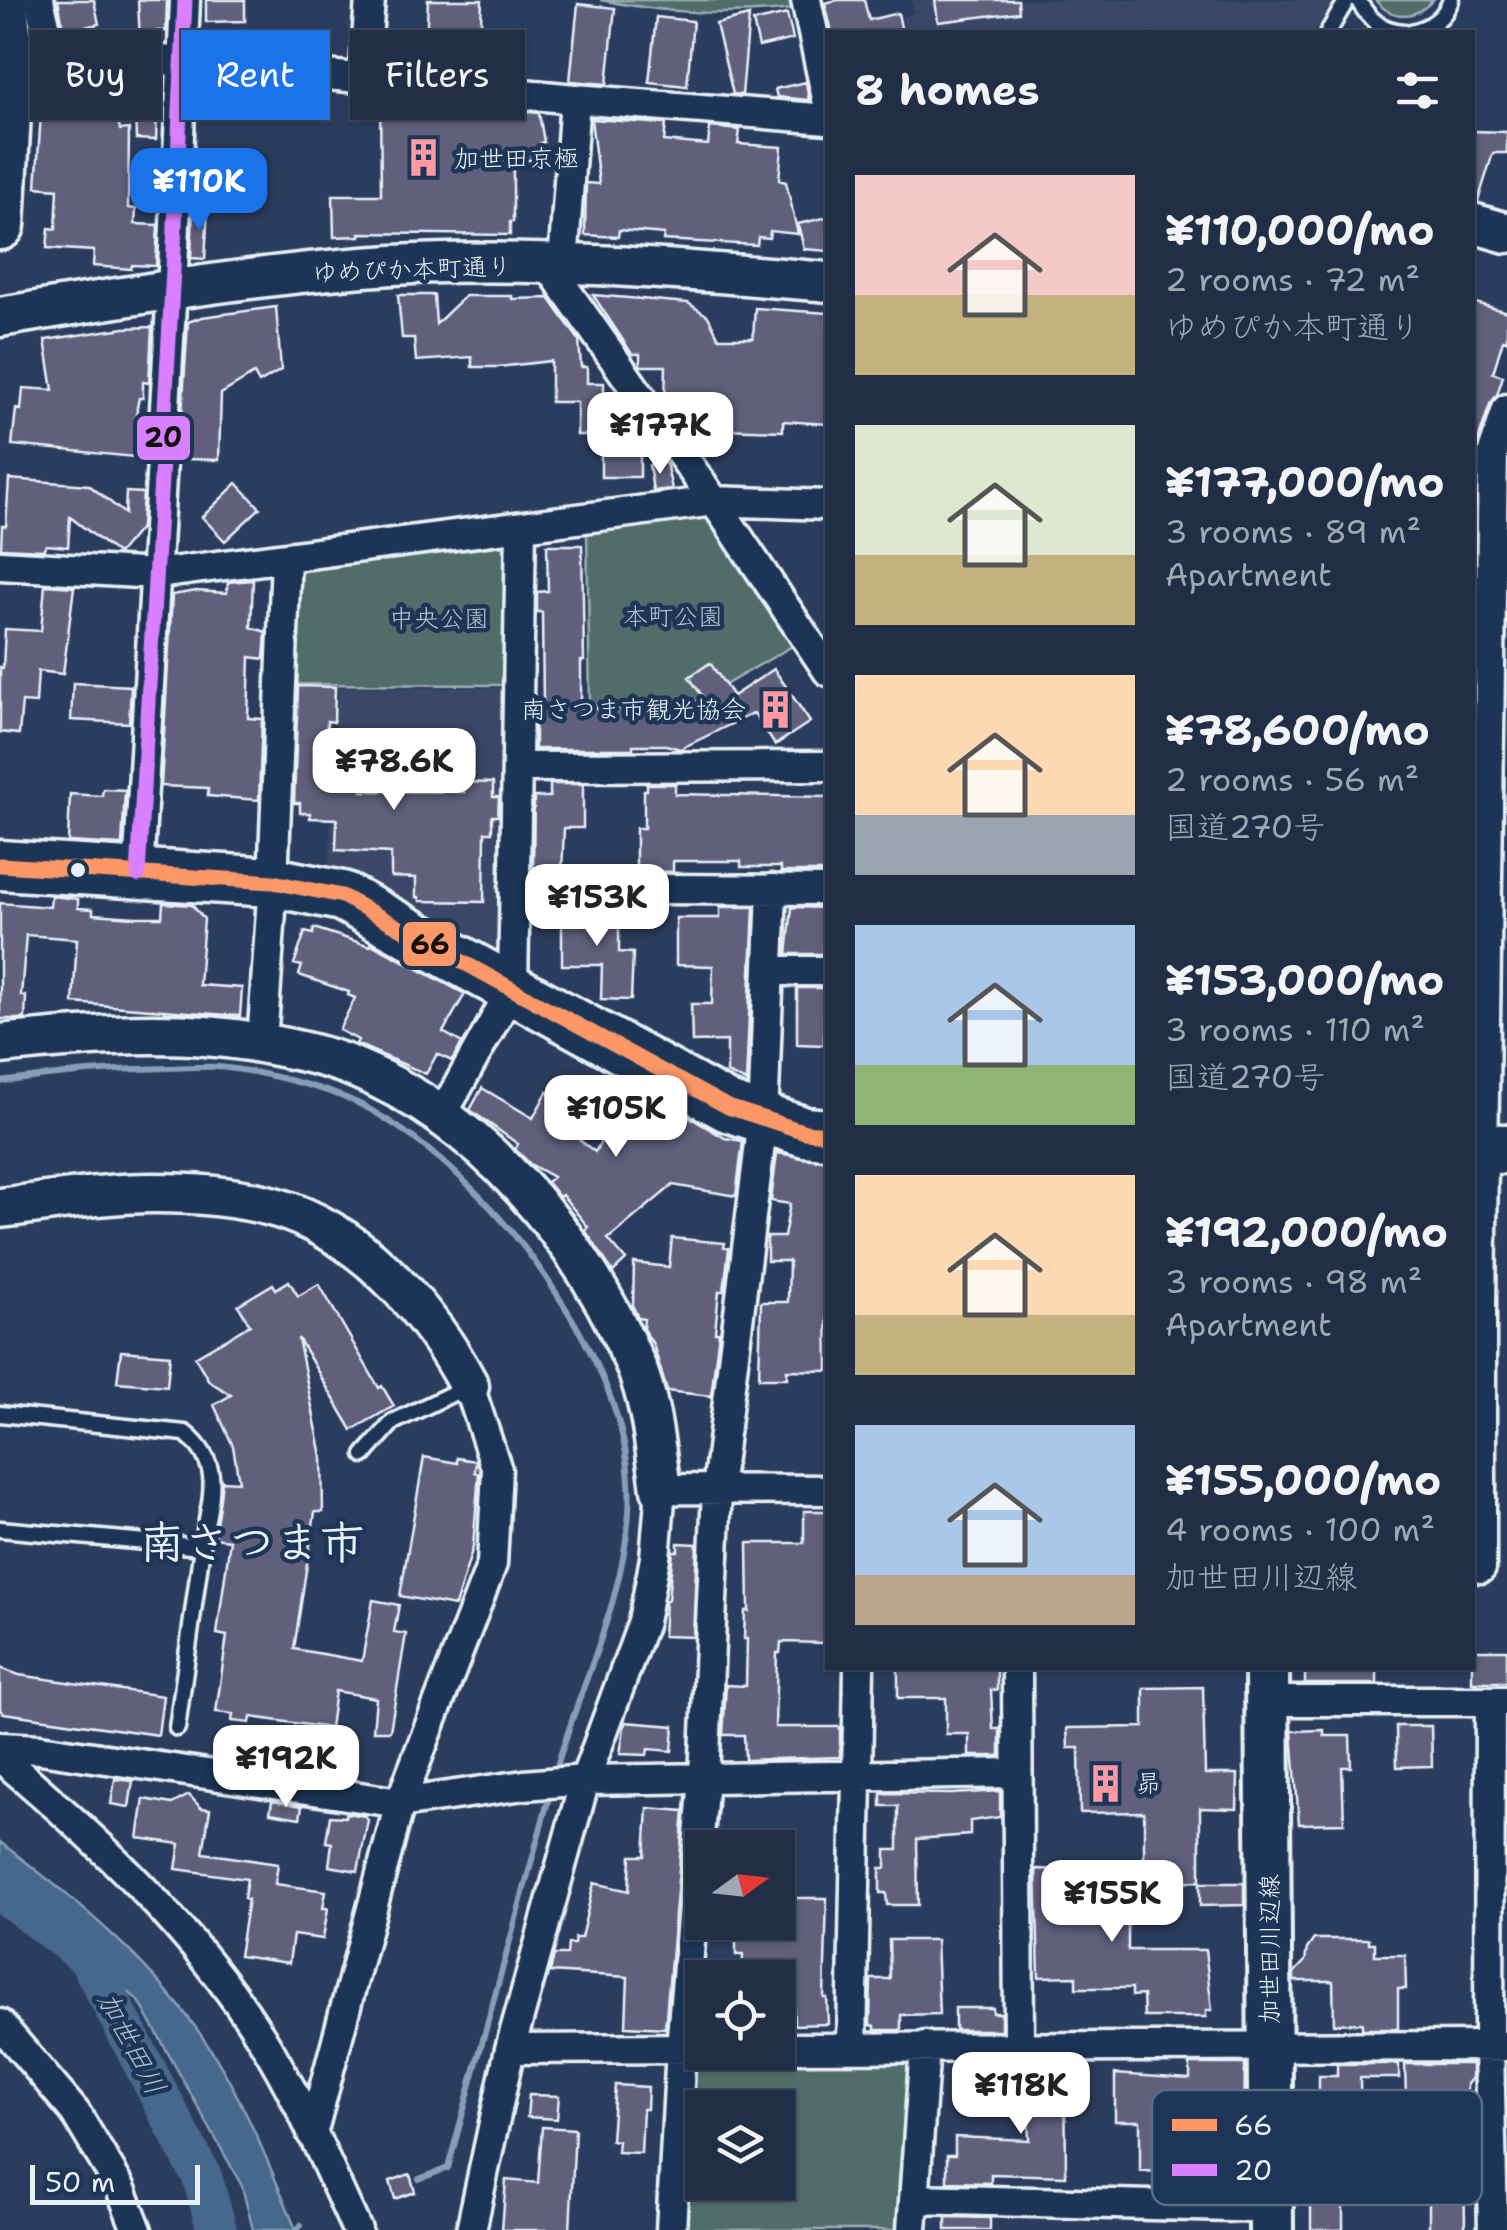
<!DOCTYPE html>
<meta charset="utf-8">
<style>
:root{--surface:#202e46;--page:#2d3a51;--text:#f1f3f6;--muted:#a2a8b3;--line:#3d4a5f;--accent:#1a73e8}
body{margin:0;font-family:"Shantell Sans","Klee One",sans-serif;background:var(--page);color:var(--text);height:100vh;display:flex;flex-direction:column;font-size:38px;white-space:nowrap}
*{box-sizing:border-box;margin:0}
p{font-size:32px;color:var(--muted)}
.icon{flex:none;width:55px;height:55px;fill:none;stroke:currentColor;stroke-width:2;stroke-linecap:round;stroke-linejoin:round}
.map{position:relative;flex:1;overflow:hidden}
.details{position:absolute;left:825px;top:30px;width:650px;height:1640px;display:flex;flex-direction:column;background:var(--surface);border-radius:0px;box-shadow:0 2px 8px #0004,0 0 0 2px var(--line)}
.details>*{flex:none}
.banner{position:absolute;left:30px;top:30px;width:645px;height:90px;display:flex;gap:20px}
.needle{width:65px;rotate:75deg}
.controls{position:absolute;left:685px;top:1830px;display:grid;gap:20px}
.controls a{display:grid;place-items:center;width:110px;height:110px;border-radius:0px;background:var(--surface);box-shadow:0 2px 8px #0004,0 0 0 2px var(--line);font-size:50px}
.scale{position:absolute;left:30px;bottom:25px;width:170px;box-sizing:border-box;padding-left:10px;border:5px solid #e8f1f8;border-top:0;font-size:28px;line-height:35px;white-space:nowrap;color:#e8f1f8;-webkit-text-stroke:8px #1d3557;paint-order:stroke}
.price{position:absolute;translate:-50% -85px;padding:0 22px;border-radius:20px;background:#fff;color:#222;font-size:32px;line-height:65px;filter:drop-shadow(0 2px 5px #0008)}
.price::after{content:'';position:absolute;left:50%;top:60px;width:30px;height:22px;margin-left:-15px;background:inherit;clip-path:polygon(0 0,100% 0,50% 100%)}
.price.active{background:var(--accent);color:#fff}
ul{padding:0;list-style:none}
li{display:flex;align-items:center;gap:30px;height:250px;padding:0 30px}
li span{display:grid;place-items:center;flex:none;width:280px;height:200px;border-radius:0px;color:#555}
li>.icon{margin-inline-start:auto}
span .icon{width:120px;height:120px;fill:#fffc;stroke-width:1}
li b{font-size:42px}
h2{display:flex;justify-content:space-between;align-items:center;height:120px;padding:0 30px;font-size:42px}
.tag{padding:0 35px;border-radius:0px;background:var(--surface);box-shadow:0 2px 8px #0004,0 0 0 2px var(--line);font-size:35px;line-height:90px}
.tag.active{background:var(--accent);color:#fff}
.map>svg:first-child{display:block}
.built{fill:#3b4767}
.green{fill:#516d6b;stroke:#9cafb2;stroke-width:2.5;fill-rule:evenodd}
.water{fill:#45678c;stroke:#869eb7;stroke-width:2.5}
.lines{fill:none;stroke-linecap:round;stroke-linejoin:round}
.stream{stroke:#869eb7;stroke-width:6}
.river{stroke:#45678c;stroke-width:40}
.building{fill:#615e7c;stroke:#e8f1f8;stroke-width:2.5}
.lane-casing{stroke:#e8f1f8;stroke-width:21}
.street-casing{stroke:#e8f1f8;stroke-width:35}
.secondary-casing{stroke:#e8f1f8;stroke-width:45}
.primary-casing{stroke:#e8f1f8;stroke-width:50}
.highway-casing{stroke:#e8f1f8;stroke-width:55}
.lane{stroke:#1d3557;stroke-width:14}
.street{stroke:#1d3557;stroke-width:28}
.secondary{stroke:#1d3557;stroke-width:38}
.primary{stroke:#1d3557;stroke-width:42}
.highway{stroke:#1d3557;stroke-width:48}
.bus-1-casing{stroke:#1d3557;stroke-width:22}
.bus-2-casing{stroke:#1d3557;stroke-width:22}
.bus-1{stroke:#fc9868;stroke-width:15}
.bus-2{stroke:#d880ff;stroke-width:15}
.bus-dot{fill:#e8f1f8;stroke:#1d3557;stroke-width:4}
.labels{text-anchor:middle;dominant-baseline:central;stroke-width:9;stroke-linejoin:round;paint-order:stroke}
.poi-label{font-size:25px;fill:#e8f1f8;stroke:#1d3557;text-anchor:start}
.street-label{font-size:25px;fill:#e8f1f8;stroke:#1d3557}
.park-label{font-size:25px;fill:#b3c3c7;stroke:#1d3557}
.water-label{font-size:28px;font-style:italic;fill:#afc1d2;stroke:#1d3557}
.town-label{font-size:45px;font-weight:bold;fill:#e8f1f8;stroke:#1d3557}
.key{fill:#1d3557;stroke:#5a6d87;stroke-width:2.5}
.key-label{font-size:28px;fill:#e8f1f8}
.line-badge{stroke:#1d3557;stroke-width:4}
.pale-badge-label{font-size:28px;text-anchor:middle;font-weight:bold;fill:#111}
</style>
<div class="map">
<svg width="1507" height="2230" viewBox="0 0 1507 2230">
<rect width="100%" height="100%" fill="#2b3d5e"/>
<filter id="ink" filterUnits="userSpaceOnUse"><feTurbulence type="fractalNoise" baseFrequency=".01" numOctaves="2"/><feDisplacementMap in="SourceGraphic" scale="20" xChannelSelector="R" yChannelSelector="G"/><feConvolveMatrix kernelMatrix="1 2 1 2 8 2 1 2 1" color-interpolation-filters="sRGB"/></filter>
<g filter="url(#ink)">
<path class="built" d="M912,0H1337L1314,32H905L902,17L914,13Z
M338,687L506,688L502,951L376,884L329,867Z"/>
<path class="green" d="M600,0H793L795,9C722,16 672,14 600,0Z
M1375,0H1433C1415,20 1392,20 1375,0Z
M698,516L710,520L794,645L692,704L590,706L587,533Z
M501,541L508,550L506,685L293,684L299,575L303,568Z
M909,2058L915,2068L901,2230H682L693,2066L701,2059ZM702,2108H778V2182H702Z"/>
<path class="water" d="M0,1842C79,1902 157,1966 211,2050C244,2101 273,2173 296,2230H253L242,2186L139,2001L0,1884Z"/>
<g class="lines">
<path class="stream" d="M0,1082C55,1074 110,1069 166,1068C183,1068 201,1066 218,1067C260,1071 335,1089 371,1110C451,1157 517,1228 565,1307C603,1369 634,1437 629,1512C623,1604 580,1685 555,1773
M419,2179L448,2168L551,1790
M297,2230L301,2225"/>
<path class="river" d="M0,1890L88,1958L202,2177L217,2230"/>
</g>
<path class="building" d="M58,0H94L99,24L64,31Z
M138,0H167L166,31H158L159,43L140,42Z
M206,0H245V21L206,22Z
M428,0H482L480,44L507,46L504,75L425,67Z
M838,0H864L869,20L898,13L902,32H832L825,3Z
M935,0H1018L1019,12L938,22Z
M578,4L615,8L607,84L570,81Z
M787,14L793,39L759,47L753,22Z
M749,16L742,95L733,94L716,24Z
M656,17L693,21L687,86L649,82Z
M40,74L109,76L120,130L129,129L128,208L136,209L135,224L158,225L156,266L132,265L131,269L93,266L94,251L47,248L49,228L56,229L58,189L36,187L42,99L38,98Z
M211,81L245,85L244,107L198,103L199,86L211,87Z
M806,82L809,100L777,97L775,89Z
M134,86L158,87L156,140L136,139Z
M380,98L539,113L544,142L540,143L541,160H513V222H510V235L360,233V236L334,237L333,195H381Z
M591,119L666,124L664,141L708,145L710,127L740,130L738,144L782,147L779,180L786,182L798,234L770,231L769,238L758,237L757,245L663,240L664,234L619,230L618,237L585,235L586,183L599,184Z
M1472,131L1507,132V153H1493L1478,201H1472Z
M216,161L243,162L241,198L215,197Z
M193,208L208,209L205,259L191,258Z
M828,217V251L804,249L798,224Z
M398,295H434L436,324L465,296H512V299L549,298L579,340L581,367H587V383H604V408L621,407L622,420H629L628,445H640V477H601V435H577V402H551V361L498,367H472V357L416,361L414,338H402Z
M593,295L688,303L708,316L719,338H753L755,308L828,313V424L783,421V431L720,429V446L698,445L681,420V398H665L666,366H640V354H632Z
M1472,302L1507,312V341L1503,340L1493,373L1503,376L1497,395L1490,404L1476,447L1475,460H1472Z
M276,307L281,370L259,383L254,374L221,394L219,460L187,459L188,446H180L188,322L202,317Z
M152,327L149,383L143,382V398H139L137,407L134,457L12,445L16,409L21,410L23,388L53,390L45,340L124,328Z
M666,463L672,489L653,491L649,465Z
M9,479L89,485L125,514L126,492L143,493L141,527L118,554L70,517L68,547L46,545L43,550L1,548L2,526H6Z
M237,483L260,508L225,541L202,517Z
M547,545H582L584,661H581V709L710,707L689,677L710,663L733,696L774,669L810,722L775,745L754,713L680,749L666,745H633V749H535V709H543L542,612H537V592L548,591Z
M253,580L251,627L266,632L264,659L250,657L248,718L262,719L259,800L208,796V788L161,786L172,595L196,591L227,593L228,582Z
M45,585L74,587L63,674L38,671L36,703L22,702L19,734L0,732V667L3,668L5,629L41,631Z
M73,683L131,686L129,723L71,720Z
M298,686L335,687L334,722L327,721L326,759H361L362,791L464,792V782L493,783V797H499L498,816H492V832H485L484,902L420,901L419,897H416V878L391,877V853L336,850L337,819L310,818V813H300V803H294Z
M550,784H583V828H564L562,871H533L534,797H550Z
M647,784H675V794L828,797V872H781V867H741V861H673V872L636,871V828H644V790H647Z
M103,789L125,790L122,845L68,842L70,794L102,796Z
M51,896L78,899V908L93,909V914L135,917H162L163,903L192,905L204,919L199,985L242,988L240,1016L73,1003L77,939L26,935L21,996H26L25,1019H0V903L50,907Z
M562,906H595V918H619V952L633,953L631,1000L601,999L602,965H562Z
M720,907H754L746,1082L727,1073V1041L692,1042L691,1004H712L713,966L676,965V918H720Z
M792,907L828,908L822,954H787Z
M314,928L370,946L371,944L465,994L443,1032L462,1043L452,1061L437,1054L426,1074L356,1044L358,1040L339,1030L355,998L348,995L349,992L299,975L302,966L294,964L305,932L313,934Z
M797,988H824V1045L797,1044Z
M482,1088L533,1118L547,1092L561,1100L583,1094L564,1128L595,1152L627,1096L678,1125L684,1114L725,1138L743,1141L736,1196L673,1185L608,1239L626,1260L613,1272L585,1230L588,1227L562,1195L559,1197L547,1182L553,1177L530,1164L515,1149L518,1144L470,1110Z
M777,1153L828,1161V1200L821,1238H826L828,1371L787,1370V1378H759L761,1302H788L789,1261H767V1237H784L790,1204L771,1201Z
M672,1238L725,1243L724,1247L729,1248L724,1291H719L715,1332H719L711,1396L667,1391L653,1344L643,1329L644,1319L638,1318L633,1307L634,1263L669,1267Z
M289,1281L298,1296L319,1284L379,1388L382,1386L394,1406L352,1430L298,1338L322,1456L323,1512H315L294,1649L362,1661L373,1600L399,1605L394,1632L406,1634L390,1731H373L376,1698L335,1691L330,1728L251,1717L250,1723L232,1721L233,1714L216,1712L227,1636L217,1634L230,1540L214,1538L222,1481L239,1482L233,1446L214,1405L231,1395L209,1381L195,1357L250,1325L238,1305L273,1284L276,1289Z
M121,1351L170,1355L167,1386L117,1382Z
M424,1457L457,1463V1458L476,1461L475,1472L479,1473L473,1547L455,1606L400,1596Z
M804,1511H828V1637H824V1643L781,1642L780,1653H777L775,1727H840V1757L745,1760L744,1735H723L726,1685L746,1686L747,1639H744L745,1611H749L748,1543H804Z
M678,1543L697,1544L693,1637L663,1636L665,1602L668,1599L673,1551H678Z
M1472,1650H1507V1682H1472Z
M0,1668L19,1675L163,1696L158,1735L4,1713L0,1710Z
M898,1668H997V1690H991L993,1729H1000V1756H969V1734H946V1698H898Z
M1305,1668H1377V1684H1305Z
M1203,1687L1205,1774H1238L1237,1809L1200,1808V1881L1144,1882V1812L1080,1813L1079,1748H1068L1067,1728L1144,1727V1688Z
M625,1722L674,1726L672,1751L648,1749L647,1755L620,1754Z
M1396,1726H1431L1432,1766L1397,1767Z
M1324,1730V1736H1350L1351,1767H1342L1344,1823L1299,1824L1292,1731Z
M115,1779L133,1781L129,1807L111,1804Z
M1000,1791V1817L970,1821V1835L917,1839L918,1905H887L886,1893H880V1868H886V1850H898V1806H881V1793L951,1794Z
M189,1795L201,1808L210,1809L203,1853L278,1864L275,1884L326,1891L323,1908H328L323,1939L293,1935L289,1963L239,1956L248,1899L244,1898L247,1879L176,1869L180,1844L138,1838L144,1799L172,1804Z
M272,1801L302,1806L300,1818L270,1813Z
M648,1808L684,1811L665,2028L626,2026L628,1977L550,1972L554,1955H567L568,1944H574L575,1938H581L594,1883L629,1891L631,1856H645Z
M346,1813L365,1816L368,1820L358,1871L329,1866L332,1843L326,1842L330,1816L345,1817Z
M1036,1869L1128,1872V1950H1205L1212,2010H1206V2017H1144L1143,1995L1132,1996V1988H1076V1976L1039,1977Z
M1200,1883H1244V1905L1200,1906Z
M791,1898H827L824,1998H827L828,2024L794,2025L793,1982H786L787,1978H742L743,1955H736V1925H755L754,1929L791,1930Z
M1314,1939H1369V1943H1375V1955H1405L1406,1989H1398V2029H1362V2023L1334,2024L1333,1981H1294V1973L1305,1961L1307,1949Z
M889,1940H936L939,2014L901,2015V2030H875V2026L870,2025L871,1979H890Z
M955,2008H993V2013H1001V2030H958L955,2029Z
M1190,2064H1245L1244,2119H1229L1228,2189H1198L1199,2173L1140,2171V2121H1115V2074L1190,2079Z
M1337,2064H1399V2078H1360L1361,2149H1305V2114H1319V2076H1337Z
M1405,2064H1472V2078L1467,2084V2150H1464L1465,2229H1429V2200H1372V2153L1422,2152V2096L1406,2097Z
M1026,2065H1065L1066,2176L991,2174V2183L947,2182V2155H955V2137L1029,2140Z
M615,2085L648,2087L647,2109H643L641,2153L617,2152L618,2141L611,2140Z
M529,2095L559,2096L557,2119L527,2117Z
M542,2127L575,2129L570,2230H502L506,2180L538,2183Z
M410,2174L415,2192L395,2199L390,2181Z
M1343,2191V2230H1311V2192Z
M946,2217L990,2218V2230H946Z"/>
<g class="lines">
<defs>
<path id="lane" d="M1358,0C1369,20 1382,31 1405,32
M1328,32L1347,0
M1411,32C1430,28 1444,19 1451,0
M0,1414L185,1433C226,1466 209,1500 202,1547L0,1529
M364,1455L393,1422L468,1386
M177,1728L202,1547"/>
<path id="street" d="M39,0L53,58
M806,0L828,103
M9,55L183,61L575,99L828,119
M364,79L370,0
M563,264L575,99
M548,265L714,501L828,671
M0,565L156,574L714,501L828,505
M517,767L828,766
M138,875L173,270L185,0
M514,888L828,890
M769,971H828
M262,1043L273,882L286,558
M442,1115L513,987L521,527
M1481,1568V1305L1493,452L1507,409
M1017,1668L1019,2045
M1268,1701H1506
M1490,1702L1489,2047L1493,2230
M0,1747L40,1749L400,1803L524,1785L585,1780L1017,1773
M0,1757C96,1838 194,1930 261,2037C299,2097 327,2166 357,2230
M0,2024L75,2112L121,2189L137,2230
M778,2048L1507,2046
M852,2048L859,1668
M510,2049L702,2048
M312,2134L400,1803L492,1564L497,1470L469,1386
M915,2199L1271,2208
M471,2230L510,2049L585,1780L643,1622L655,1558L661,1489L828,1490
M671,2230L681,2048L704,1778L717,1490L763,1120L772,889
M912,2230L925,2046"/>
<path id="secondary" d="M1472,223L1507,233
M0,317C120,297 241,277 363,267C517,255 674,269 828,282
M0,1044C88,1035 178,1027 265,1044C294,1049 326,1056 353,1067C481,1119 581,1237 634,1362C651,1401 655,1447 661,1489
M0,1208C51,1202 103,1193 153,1193C198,1193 248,1197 290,1212C369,1241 431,1314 469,1386"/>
<path id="primary" d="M1267,1668L1271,2230"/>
<path id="highway" d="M0,225L9,55L2,0
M0,865L273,882L342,896L728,1107L805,1132L828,1134
M1472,1148L1507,1149"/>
</defs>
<use href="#lane" class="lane-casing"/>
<use href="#street" class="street-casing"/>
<use href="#secondary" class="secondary-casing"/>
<use href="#primary" class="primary-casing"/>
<use href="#highway" class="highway-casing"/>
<use href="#lane" class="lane"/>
<use href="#street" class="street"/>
<use href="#secondary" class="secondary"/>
<use href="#primary" class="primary"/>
<use href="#highway" class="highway"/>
<defs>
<path id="bus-1" d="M0,865L273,882L342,896L728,1107L805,1132L828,1134"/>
<path id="bus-2" d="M138,875L173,270L185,0"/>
</defs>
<use href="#bus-1" class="bus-1-casing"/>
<use href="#bus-2" class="bus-2-casing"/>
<use href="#bus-1" class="bus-1"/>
<use href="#bus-2" class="bus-2"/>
</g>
</g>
<defs>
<symbol id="building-bare" viewBox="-9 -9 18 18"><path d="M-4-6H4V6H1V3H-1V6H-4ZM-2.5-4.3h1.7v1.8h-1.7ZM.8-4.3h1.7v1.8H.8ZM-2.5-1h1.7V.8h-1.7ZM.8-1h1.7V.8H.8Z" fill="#ff9aa2" stroke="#1d3557" stroke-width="2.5" paint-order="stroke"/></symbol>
</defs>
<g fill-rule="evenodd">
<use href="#building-bare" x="396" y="130" width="55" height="55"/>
<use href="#building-bare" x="748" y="682" width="55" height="55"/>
<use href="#building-bare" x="1078" y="1756" width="55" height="55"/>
</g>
<circle class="bus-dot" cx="78" cy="870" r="9"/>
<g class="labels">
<g class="poi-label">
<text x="454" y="158">加世田京極</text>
<text x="746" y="709" text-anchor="end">南さつま市観光協会</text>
<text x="1136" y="1783">昴</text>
</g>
<g class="street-label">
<text transform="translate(412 269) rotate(-2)">ゆめぴか本町通り</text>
<text transform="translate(1269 1949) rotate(-90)">加世田川辺線</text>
</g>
<g class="park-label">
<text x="673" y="616">本町公園</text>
<text x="439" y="618">中央公園</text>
</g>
<g class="water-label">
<text transform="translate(132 2043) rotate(62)">加世田川</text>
</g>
<g class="town-label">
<text x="252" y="1542">南さつま市</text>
</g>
</g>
<rect x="1152" y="2090" width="330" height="115" rx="15" class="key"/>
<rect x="1172" y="2119" width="45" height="12" fill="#fc9868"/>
<rect x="1172" y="2164" width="45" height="12" fill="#d880ff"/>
<g class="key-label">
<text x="1234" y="2135">66</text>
<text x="1234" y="2180">20</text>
</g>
<g class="line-badge">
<rect x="135" y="414" width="57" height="48" rx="10" fill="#d880ff"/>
<rect x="401" y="920" width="57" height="48" rx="10" fill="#fc9868"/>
</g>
<g class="pale-badge-label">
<text x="163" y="447">20</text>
<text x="430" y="954">66</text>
</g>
</svg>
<div class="controls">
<a><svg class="needle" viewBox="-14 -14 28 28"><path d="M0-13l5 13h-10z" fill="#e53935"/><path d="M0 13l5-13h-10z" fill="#a2a8b3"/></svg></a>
<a><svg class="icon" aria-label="locate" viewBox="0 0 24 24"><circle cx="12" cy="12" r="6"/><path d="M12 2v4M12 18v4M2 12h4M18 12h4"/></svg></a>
<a><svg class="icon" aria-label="layers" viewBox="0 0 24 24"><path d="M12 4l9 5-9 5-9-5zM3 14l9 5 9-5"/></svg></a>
</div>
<div class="scale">50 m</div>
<b class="price active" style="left:199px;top:233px">¥110K</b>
<b class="price" style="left:660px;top:477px">¥177K</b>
<b class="price" style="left:394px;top:813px">¥78.6K</b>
<b class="price" style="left:597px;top:949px">¥153K</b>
<b class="price" style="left:616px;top:1160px">¥105K</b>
<b class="price" style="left:286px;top:1810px">¥192K</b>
<b class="price" style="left:1112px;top:1945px">¥155K</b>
<b class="price" style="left:1021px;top:2137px">¥118K</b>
<div class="banner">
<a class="tag">Buy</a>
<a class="tag active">Rent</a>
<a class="tag">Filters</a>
</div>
<section class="details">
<h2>8 homes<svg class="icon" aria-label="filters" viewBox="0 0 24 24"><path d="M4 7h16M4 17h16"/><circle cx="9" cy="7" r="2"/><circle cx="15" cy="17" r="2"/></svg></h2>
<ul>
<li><span style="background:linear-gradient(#f6c9c9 60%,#c2b280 0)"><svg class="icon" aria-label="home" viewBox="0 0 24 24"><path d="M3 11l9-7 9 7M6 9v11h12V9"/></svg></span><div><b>¥110,000/mo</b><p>2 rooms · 72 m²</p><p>ゆめぴか本町通り</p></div></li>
<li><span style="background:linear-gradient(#dfe7d0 65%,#c2b280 0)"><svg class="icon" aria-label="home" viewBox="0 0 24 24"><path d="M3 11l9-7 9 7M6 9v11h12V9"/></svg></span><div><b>¥177,000/mo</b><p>3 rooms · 89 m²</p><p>Apartment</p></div></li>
<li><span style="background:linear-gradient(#ffd9b3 70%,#9aa5b1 0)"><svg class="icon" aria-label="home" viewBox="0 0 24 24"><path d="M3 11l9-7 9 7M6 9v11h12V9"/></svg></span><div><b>¥78,600/mo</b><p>2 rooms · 56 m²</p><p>国道270号</p></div></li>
<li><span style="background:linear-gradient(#a9c7e8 70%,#8fb573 0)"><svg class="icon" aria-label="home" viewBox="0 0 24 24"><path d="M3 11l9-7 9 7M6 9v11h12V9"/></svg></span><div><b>¥153,000/mo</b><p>3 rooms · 110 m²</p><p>国道270号</p></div></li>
<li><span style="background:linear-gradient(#ffd9b3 70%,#c2b280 0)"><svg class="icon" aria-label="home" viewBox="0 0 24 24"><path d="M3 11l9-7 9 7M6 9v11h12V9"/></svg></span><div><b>¥192,000/mo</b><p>3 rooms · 98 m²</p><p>Apartment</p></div></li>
<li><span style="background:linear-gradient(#a9c7e8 75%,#b9a48a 0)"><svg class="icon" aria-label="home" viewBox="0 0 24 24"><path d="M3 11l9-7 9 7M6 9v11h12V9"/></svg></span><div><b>¥155,000/mo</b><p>4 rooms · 100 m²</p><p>加世田川辺線</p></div></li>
</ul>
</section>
</div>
